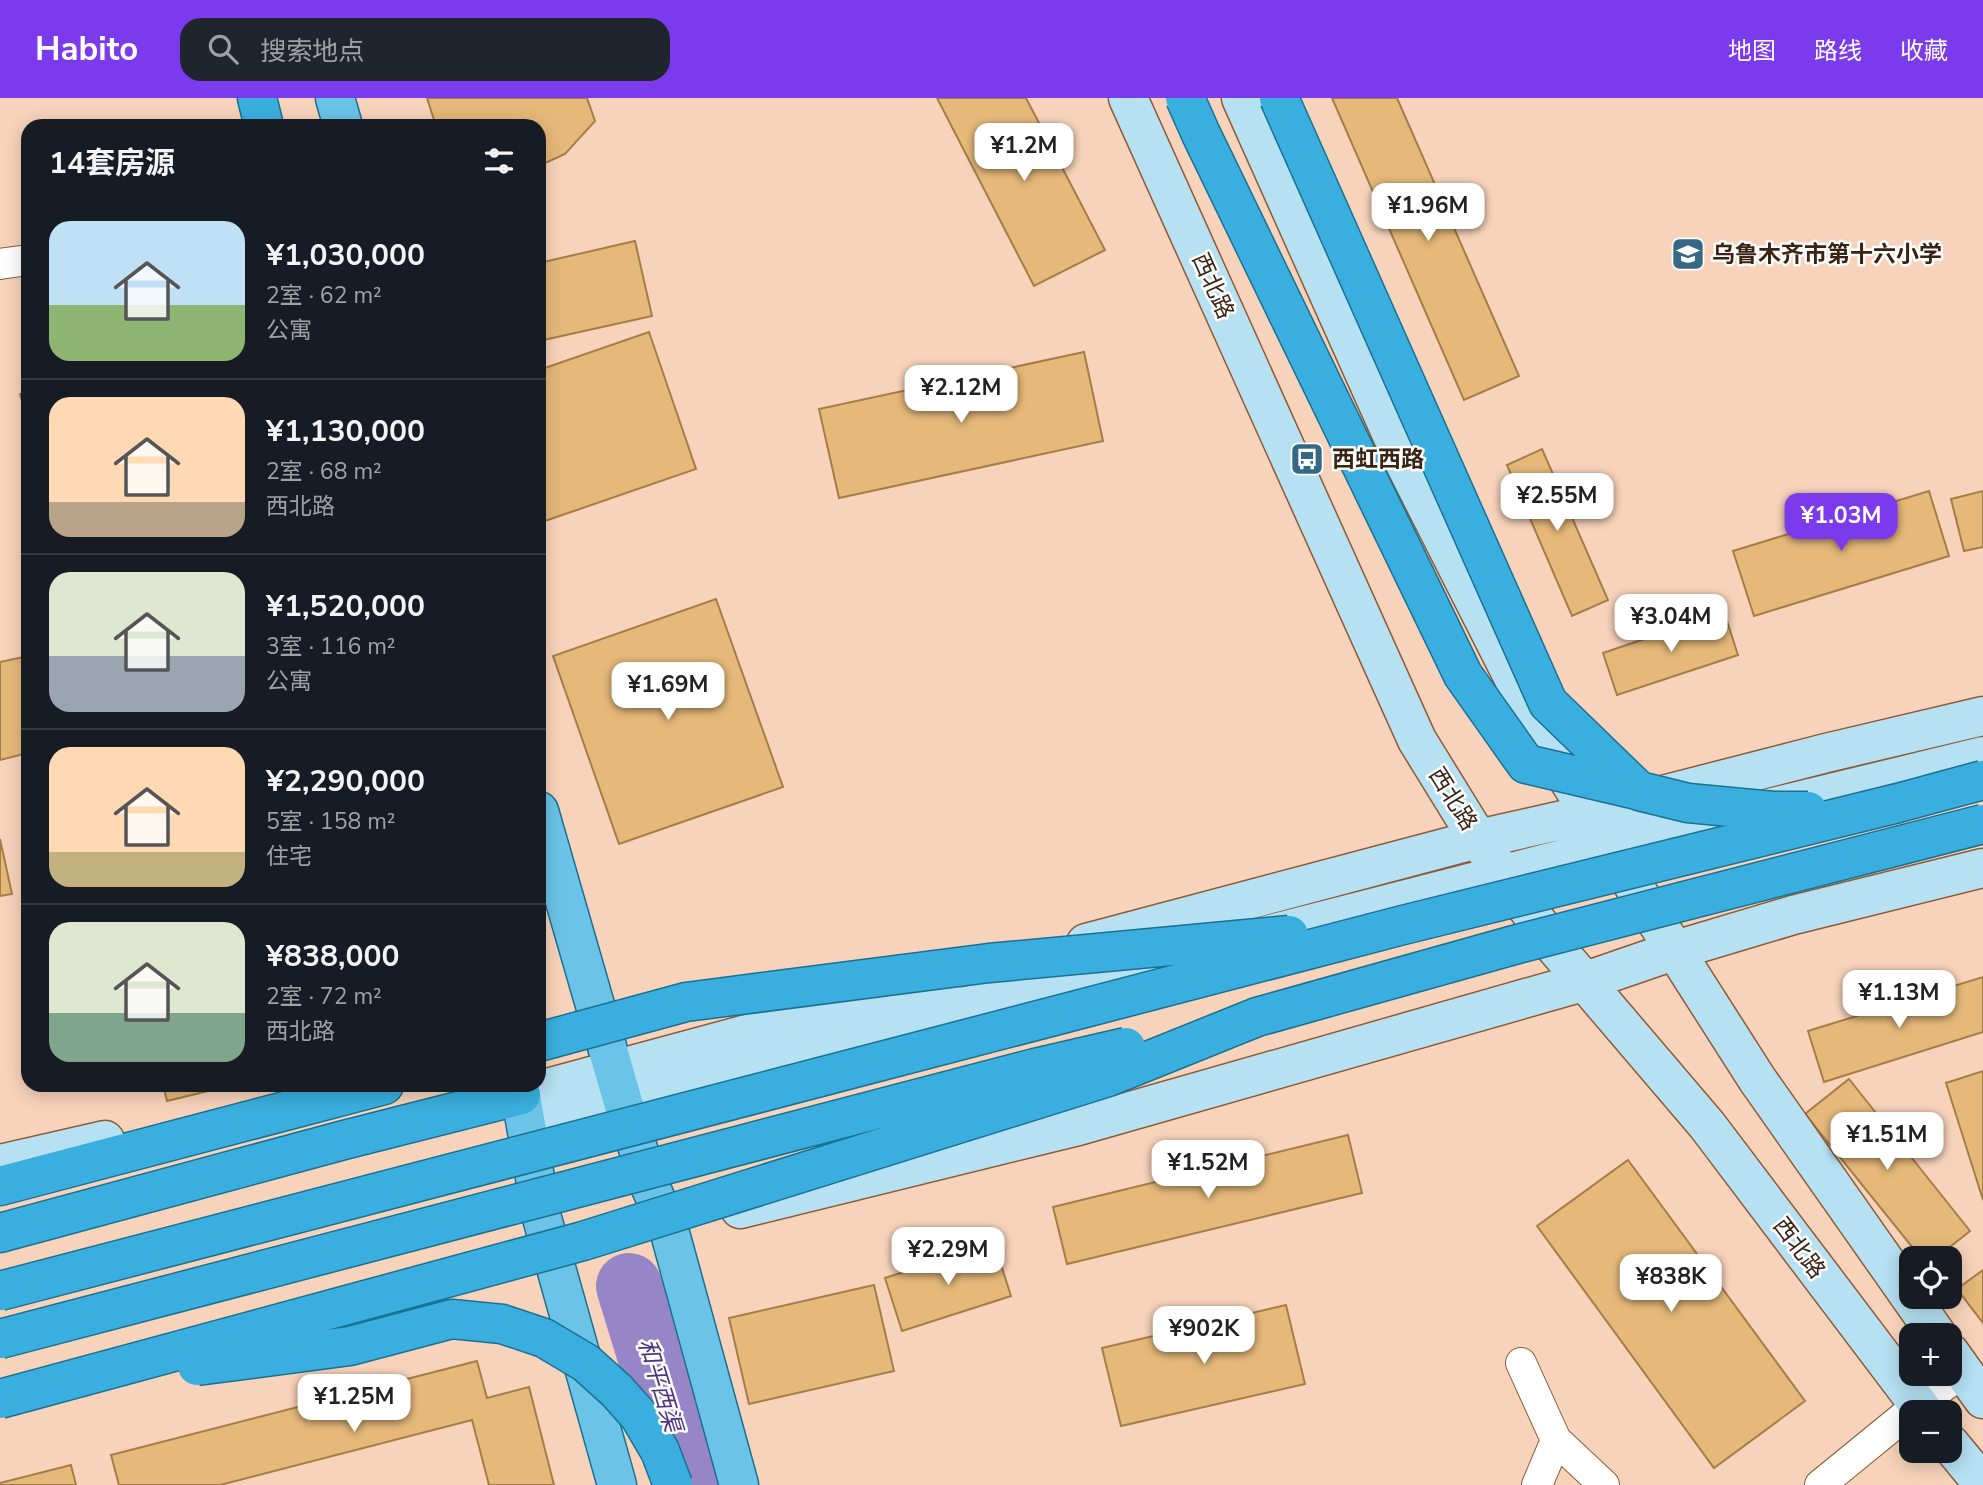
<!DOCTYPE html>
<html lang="zh">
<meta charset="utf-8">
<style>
:root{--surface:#171b24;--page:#20242c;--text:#f1f3f6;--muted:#9ea1a6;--line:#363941;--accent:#7c3aed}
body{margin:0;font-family:"Nunito Sans","Noto Sans SC",sans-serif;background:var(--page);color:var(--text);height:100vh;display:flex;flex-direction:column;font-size:26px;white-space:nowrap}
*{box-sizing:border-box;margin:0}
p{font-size:23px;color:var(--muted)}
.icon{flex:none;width:38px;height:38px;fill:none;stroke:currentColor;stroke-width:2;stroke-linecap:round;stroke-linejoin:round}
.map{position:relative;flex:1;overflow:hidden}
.drawer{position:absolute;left:21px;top:21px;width:525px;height:973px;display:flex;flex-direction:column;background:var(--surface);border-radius:21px;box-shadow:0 4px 18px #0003}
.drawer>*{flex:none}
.tools{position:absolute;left:1899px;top:1148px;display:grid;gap:14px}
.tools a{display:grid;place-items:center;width:63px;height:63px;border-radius:14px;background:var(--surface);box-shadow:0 4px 18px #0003;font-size:35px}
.price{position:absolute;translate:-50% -60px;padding:0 16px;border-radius:14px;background:#fff;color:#222;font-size:23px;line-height:46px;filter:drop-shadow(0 2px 4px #0008)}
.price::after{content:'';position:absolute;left:50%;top:42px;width:21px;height:16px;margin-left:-10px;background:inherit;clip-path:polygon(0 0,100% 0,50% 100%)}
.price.selected{background:var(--accent);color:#fff}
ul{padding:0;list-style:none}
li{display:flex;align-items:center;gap:21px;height:175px;padding:0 28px}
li+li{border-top:2px solid var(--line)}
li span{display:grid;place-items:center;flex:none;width:196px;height:140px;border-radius:21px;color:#555}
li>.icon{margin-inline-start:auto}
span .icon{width:84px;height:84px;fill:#fffc;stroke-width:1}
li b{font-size:30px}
h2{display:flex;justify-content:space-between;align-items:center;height:84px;padding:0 28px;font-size:30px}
header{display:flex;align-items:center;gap:42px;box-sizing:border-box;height:98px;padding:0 35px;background:var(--accent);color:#fff}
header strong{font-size:33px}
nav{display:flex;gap:38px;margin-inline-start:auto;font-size:24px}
.search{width:490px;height:63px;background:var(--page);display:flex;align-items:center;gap:18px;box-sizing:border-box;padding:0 24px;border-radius:21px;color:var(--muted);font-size:26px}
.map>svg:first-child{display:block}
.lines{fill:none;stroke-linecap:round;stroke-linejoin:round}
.river{stroke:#9786c7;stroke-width:66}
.building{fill:#e6b97a;stroke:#a47e47;stroke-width:2}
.minor-casing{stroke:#8f5a35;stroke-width:32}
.secondary-casing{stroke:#8f5a35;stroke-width:41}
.primary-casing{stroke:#1a7192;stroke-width:41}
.trunk-casing{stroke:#1a7192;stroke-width:41}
.minor{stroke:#fff;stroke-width:30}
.secondary{stroke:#b5e1f3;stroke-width:38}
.primary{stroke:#6bc3e7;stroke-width:38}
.trunk{stroke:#3aafdf;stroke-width:38}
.trunk-bridge-casing{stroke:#1a7192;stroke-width:41;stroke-linecap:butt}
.trunk-bridge{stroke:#3aafdf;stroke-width:38}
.labels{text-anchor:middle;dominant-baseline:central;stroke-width:5;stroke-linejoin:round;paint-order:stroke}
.poi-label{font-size:23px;font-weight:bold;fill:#392313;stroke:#fcfcfc;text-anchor:start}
.street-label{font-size:23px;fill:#392313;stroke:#fcfcfc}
.water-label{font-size:24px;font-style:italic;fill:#4d3380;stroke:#fcfcfc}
</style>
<header>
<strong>Habito</strong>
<div class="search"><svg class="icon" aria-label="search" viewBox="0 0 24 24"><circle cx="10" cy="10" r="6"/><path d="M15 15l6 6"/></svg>搜索地点</div>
<nav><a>地图</a><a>路线</a><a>收藏</a></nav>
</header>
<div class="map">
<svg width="1983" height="1387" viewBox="0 0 1983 1387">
<rect width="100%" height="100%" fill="#f8d3bb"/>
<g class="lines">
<path class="river" d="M629,1188L690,1387"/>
</g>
<path class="building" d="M427,0H587L595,23L565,56L539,68V28H436Z
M937,0H1026L1105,152L1034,188Z
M1332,0H1397L1519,278L1464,302Z
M635,143L652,218L539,243V165Z
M649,234L696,371L539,425V272Z
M1084,254L1103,343L839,400L819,311Z
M28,293V324L20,296Z
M1542,351L1608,502L1572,518L1507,367Z
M1929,393L1949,458L1754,518L1733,453Z
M1983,393V449L1964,453L1951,401Z
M716,501L783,689L619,746L553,558Z
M1724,514L1738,557L1617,597L1603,555Z
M28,558V655L0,662V564Z
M0,741L12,796L0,798Z
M1983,879V934L1824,984L1808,933Z
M1983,973V1102L1946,985Z
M1849,981L1970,1133L1936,1160H1921L1805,1016Z
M163,987H233L167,1003Z
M1348,1037L1362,1095L1067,1166L1053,1109Z
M1628,1062L1805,1303L1714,1370L1537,1128Z
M994,1145L1011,1198L902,1233L885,1180Z
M1983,1172V1225L1957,1191Z
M874,1187L894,1273L749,1306L729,1220Z
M1286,1207L1305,1286L1121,1328L1102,1250Z
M477,1263L487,1300L529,1289L554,1387H489L472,1322L220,1387H119L111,1357Z
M71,1367L76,1387H0V1385Z"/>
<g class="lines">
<defs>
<path id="minor" d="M0,166L28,162
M1521,1265L1556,1342L1604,1387
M1537,1387L1556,1342
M1820,1387L1918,1307L1963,1274"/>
<path id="secondary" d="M1128,0L1417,642L1478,741L1556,850L1707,1027L1924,1314
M1241,0L1404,364L1550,652L1578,697
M1607,746L1757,981L1937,1237
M1255,840L1609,749L1983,658
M1086,845L1478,741L1589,716L1826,655L1983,618
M521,997L943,883
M528,1033L927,917L1173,860
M0,1066L105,1042
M740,1111L1078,1028L1586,883L1676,852L1793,817L1983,770
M1950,1255L1983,1301
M1950,1346L1983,1386"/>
<path id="primary" d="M335,0L343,28
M539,713L623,1004L650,1088L668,1128L739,1387
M519,987L542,1120L617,1387"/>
<path id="trunk" d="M257,0L263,24
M0,1088L384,987
M0,1135L344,1042L521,997"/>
</defs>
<use href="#minor" class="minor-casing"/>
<use href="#secondary" class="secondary-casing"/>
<use href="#primary" class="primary-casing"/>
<use href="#trunk" class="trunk-casing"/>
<use href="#minor" class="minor"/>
<use href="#secondary" class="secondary"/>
<use href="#primary" class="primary"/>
<use href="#trunk" class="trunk"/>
<defs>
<path id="trunk-bridge" d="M1185,0L1201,36L1463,577L1526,666L1637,692
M1279,0L1548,605L1639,693L1688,705L1773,713H1808
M539,944L686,904L989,865L1289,837
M0,1193L1403,827L1898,705L1983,682
M0,1241L1035,970L1126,949
M197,1268L350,1248L452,1221L502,1226L544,1240L586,1265L617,1293L640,1319L660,1353L673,1387
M0,1301L583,1143L1108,979L1257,919L1514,847L1983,726"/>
</defs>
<use href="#trunk-bridge" class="trunk-bridge-casing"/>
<use href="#trunk-bridge" class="trunk-bridge"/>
</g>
<defs>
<symbol id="school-square" viewBox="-11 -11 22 22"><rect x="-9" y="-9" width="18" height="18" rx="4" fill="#356885" stroke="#fcfcfc"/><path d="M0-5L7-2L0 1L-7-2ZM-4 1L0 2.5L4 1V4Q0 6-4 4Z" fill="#fff"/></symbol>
<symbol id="bus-square" viewBox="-11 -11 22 22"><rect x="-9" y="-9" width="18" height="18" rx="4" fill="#356885" stroke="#fcfcfc"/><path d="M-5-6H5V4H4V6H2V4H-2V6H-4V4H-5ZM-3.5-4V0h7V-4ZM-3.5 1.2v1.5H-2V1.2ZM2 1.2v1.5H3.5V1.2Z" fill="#fff"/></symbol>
</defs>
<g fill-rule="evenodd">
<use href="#school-square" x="1669" y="137" width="38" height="38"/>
<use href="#bus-square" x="1288" y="342" width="38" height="38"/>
</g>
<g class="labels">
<g class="poi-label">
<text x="1712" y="156">乌鲁木齐市第十六小学</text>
<text x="1332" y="361">西虹西路</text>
</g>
<g class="street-label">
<text transform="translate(1213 188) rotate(66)">西北路</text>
<text transform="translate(1453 701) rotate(58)">西北路</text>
<text transform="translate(1799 1150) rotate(53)">西北路</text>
</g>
<g class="water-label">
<text transform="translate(660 1287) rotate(73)">和平西渠</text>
</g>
</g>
</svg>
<div class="tools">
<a><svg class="icon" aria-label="locate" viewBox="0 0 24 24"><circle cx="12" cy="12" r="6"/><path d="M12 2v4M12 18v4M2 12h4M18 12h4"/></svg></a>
<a>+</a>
<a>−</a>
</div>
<b class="price" style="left:1024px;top:85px">¥1.2M</b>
<b class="price" style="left:1428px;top:145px">¥1.96M</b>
<b class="price" style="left:961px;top:327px">¥2.12M</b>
<b class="price" style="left:1557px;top:435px">¥2.55M</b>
<b class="price selected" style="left:1841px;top:455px">¥1.03M</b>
<b class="price" style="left:1671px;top:556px">¥3.04M</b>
<b class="price" style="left:668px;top:624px">¥1.69M</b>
<b class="price" style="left:1899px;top:932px">¥1.13M</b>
<b class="price" style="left:1887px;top:1074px">¥1.51M</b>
<b class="price" style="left:1208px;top:1102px">¥1.52M</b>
<b class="price" style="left:948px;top:1189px">¥2.29M</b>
<b class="price" style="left:1671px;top:1216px">¥838K</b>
<b class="price" style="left:1204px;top:1268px">¥902K</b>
<b class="price" style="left:354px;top:1336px">¥1.25M</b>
<section class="drawer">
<h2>14套房源<svg class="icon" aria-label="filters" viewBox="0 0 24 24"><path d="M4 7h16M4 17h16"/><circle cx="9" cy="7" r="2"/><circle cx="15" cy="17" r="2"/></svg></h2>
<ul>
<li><span style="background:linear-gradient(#bfe0f5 60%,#8fb573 0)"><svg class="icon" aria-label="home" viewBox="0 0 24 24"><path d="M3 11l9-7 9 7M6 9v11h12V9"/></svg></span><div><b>¥1,030,000</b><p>2室 · 62 m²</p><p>公寓</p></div></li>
<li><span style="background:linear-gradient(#ffd9b3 75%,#b9a48a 0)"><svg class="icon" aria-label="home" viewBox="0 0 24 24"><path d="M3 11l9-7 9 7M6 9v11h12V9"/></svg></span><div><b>¥1,130,000</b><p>2室 · 68 m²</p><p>西北路</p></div></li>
<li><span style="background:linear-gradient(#dfe7d0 60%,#9aa5b1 0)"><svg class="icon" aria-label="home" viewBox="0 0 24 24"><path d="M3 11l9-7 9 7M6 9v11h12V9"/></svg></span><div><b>¥1,520,000</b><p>3室 · 116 m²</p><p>公寓</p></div></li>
<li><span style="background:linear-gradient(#ffd9b3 75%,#c2b280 0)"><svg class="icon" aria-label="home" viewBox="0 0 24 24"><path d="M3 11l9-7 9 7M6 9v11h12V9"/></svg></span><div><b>¥2,290,000</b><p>5室 · 158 m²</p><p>住宅</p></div></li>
<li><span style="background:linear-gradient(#dfe7d0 65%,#7fa58c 0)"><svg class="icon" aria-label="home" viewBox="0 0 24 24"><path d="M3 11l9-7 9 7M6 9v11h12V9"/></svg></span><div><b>¥838,000</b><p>2室 · 72 m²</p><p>西北路</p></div></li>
</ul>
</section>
</div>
